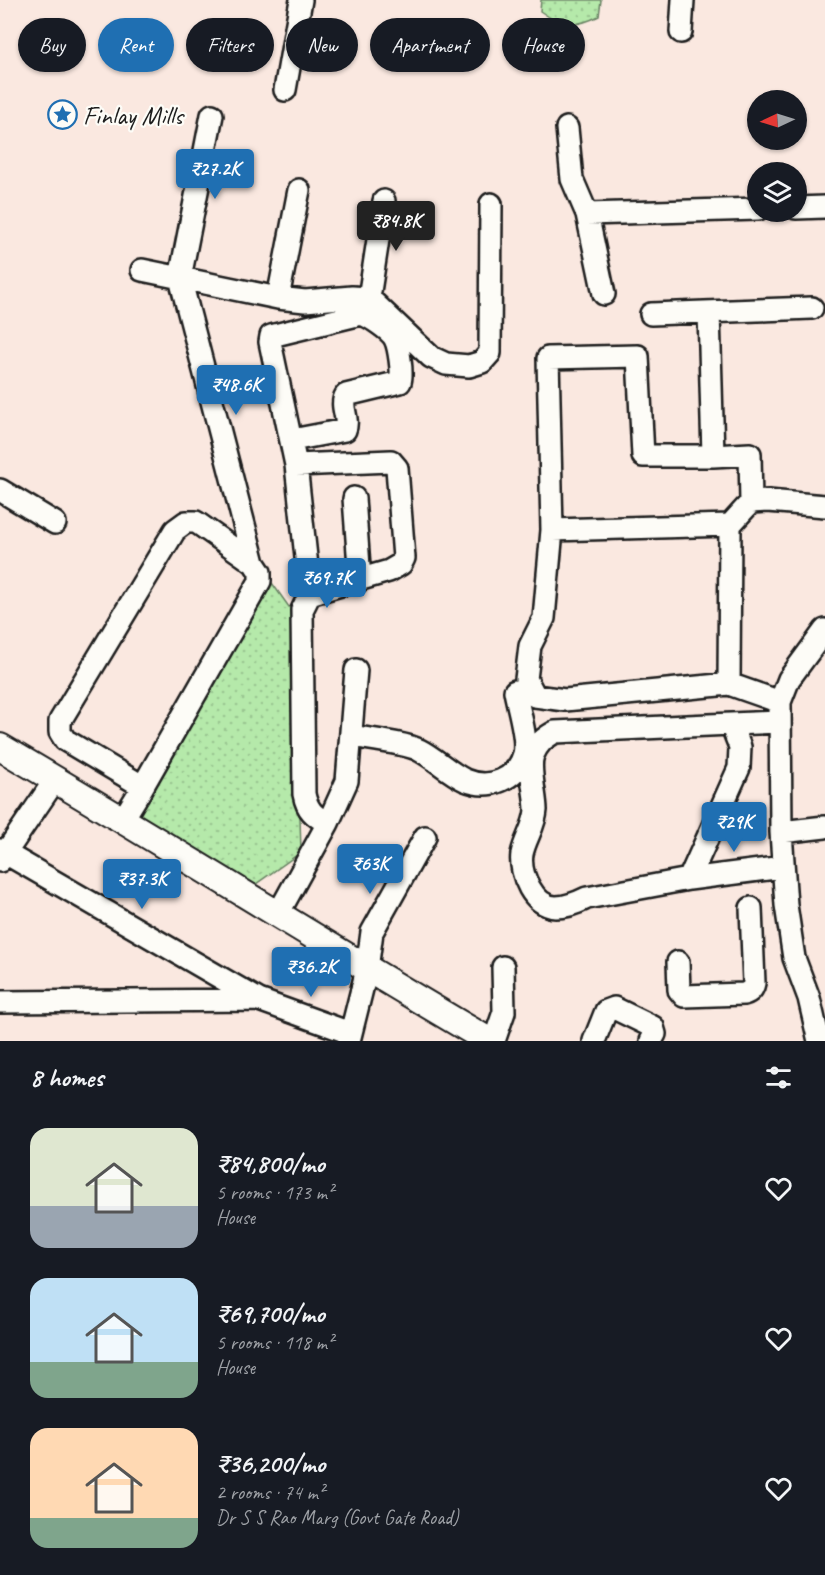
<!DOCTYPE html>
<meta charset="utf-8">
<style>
:root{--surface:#171b24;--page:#20242c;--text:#f1f3f6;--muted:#9ea1a6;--accent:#1f6fb2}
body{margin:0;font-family:Caveat,sans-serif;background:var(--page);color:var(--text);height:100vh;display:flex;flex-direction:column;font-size:22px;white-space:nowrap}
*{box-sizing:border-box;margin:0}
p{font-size:20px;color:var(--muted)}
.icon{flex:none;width:33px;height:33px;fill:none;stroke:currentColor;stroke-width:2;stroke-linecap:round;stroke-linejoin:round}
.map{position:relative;height:1041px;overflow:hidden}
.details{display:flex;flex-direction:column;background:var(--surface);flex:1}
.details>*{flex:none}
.top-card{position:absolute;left:18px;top:18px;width:789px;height:54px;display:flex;gap:12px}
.needle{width:39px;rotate:266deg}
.tools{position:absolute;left:747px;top:90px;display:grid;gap:12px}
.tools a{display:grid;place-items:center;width:60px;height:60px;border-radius:50%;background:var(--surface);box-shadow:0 2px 4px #0004;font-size:30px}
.price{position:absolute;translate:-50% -51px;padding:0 14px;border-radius:6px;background:var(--accent);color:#fff;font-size:20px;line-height:39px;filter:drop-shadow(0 2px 3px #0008)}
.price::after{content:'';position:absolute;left:50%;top:36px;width:18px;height:14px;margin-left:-9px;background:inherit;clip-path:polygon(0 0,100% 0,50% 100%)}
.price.on{background:#222;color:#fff}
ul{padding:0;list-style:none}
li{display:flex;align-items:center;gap:18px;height:150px;padding:0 30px}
li span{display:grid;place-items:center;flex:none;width:168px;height:120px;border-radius:18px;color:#555}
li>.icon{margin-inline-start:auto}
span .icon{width:72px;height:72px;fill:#fffc;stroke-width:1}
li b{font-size:26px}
h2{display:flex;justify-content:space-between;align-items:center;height:72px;padding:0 30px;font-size:26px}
.tag{padding:0 21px;border-radius:27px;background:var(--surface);box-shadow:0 2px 4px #0004;font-size:21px;line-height:54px}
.tag.on{background:var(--accent);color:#fff}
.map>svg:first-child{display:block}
.park{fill:url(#park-dots);stroke:#688263;stroke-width:1.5}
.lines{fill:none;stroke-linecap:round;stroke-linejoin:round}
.minor-casing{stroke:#1c1c1c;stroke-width:26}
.major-casing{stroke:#1c1c1c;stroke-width:30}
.minor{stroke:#fdfcf7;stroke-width:21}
.major{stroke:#fdfcf7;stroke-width:26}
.labels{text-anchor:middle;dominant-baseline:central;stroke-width:4.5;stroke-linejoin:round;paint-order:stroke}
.poi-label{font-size:26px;fill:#1c1c1c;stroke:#fdfcf7;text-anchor:start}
</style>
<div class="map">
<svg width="825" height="1041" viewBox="0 0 825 1041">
<defs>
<pattern id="park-dots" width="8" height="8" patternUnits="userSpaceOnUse" patternTransform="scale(1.5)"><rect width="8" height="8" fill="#b5e9aa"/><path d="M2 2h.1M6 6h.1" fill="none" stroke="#9bc792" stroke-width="1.8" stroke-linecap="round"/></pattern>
</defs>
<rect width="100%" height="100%" fill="#fae8e0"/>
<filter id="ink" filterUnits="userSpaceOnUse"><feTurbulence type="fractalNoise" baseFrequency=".0167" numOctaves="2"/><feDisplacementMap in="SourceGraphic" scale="12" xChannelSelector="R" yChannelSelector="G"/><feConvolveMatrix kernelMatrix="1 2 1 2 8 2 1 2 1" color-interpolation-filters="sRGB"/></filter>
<g filter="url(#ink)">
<path class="park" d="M541,0H601L599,16C575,28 562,27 540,11Z
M272,583L294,614L301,852L253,886L130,812Z"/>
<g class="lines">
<defs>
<path id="minor" d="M681,32L683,0
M285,90L301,0
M212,115L180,278L254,563
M567,128L572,179L587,214L604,294
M796,208L825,207
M587,214L758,209
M142,270L278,298L305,301L352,297L369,298L431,357L446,364L469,366L482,362L490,353L491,204
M278,298L299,190
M369,298L384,201
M709,312L713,456L750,454L751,502L768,501L825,506
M651,314L812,308
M292,440L345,430C350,418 339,406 346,395L400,382C403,374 399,347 395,339C391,331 369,316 361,314L275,335L271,336L270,342L296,465L310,594
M0,490L55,523
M354,498L360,580
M730,525L552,530L544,618L530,646L526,679L535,696L565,700L729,684L780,702
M552,530L548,358L638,356L643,456H713
M729,684L730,525L751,502
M731,724L740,747L739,768L689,879L587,898C577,903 567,907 556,907C534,907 519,874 522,854C525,839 535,826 536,810C536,795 528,768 533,755C538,743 544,738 555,732L731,724L780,722
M351,736C368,739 406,743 419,750C435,758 448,772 465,780C489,790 517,780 524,754C528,738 518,708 515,691
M123,819L139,793L260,581V572L254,563L196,522H186L175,530L60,721V732L65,740L142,786
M328,823L347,781L356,670
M781,832L825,827
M0,850L259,1000L350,1033
M0,861L55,780
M689,879L783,867
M278,914L328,823C314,816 307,810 304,794L302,610L310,594L389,571L401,564L404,558L397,468L391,461L296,465
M678,962L679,990L684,996L744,994C750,992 753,989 754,983L751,908
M0,1002L258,1000
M349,1041L367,969L372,932L425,837
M494,1041L504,1012L503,967
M594,1041L606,1011L614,1008L653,1027L655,1034L651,1041
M819,1041L809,998L794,958L786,905L781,832L780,702L789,679L825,630"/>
<path id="major" d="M0,747C164,843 325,945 489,1041"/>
</defs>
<use href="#minor" class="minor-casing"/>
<use href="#major" class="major-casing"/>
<use href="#minor" class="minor"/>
<use href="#major" class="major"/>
</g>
</g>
<defs>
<symbol id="sight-ring" viewBox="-11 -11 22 22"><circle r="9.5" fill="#fdfcf7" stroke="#1f6fb2" stroke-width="1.5"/><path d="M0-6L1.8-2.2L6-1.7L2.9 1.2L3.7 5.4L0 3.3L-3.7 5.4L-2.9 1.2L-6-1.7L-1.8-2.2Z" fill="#1f6fb2"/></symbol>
</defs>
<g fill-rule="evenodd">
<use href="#sight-ring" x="46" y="98" width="33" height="33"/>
</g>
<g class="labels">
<g class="poi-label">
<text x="83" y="115">Finlay Mills</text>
</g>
</g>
</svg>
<div class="tools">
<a><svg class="needle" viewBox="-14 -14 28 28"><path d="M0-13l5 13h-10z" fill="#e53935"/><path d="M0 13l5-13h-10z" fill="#9ea1a6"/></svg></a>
<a><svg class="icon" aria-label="layers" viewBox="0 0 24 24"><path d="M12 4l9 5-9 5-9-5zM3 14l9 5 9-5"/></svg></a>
</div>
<b class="price" style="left:215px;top:200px">₹27.2K</b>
<b class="price on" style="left:396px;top:252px">₹84.8K</b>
<b class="price" style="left:236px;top:416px">₹48.6K</b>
<b class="price" style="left:327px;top:609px">₹69.7K</b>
<b class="price" style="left:734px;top:853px">₹29K</b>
<b class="price" style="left:370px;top:895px">₹63K</b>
<b class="price" style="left:142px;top:910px">₹37.3K</b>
<b class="price" style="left:311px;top:998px">₹36.2K</b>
<div class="top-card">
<a class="tag">Buy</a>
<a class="tag on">Rent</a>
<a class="tag">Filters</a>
<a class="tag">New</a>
<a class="tag">Apartment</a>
<a class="tag">House</a>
</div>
</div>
<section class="details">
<h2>8 homes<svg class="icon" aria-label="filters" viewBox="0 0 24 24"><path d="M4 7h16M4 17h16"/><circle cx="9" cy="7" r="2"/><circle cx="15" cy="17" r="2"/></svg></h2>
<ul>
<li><span style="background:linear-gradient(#dfe7d0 65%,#9aa5b1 0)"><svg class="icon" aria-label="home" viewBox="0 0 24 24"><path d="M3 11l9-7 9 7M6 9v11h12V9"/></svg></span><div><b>₹84,800/mo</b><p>5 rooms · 173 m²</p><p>House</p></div><svg class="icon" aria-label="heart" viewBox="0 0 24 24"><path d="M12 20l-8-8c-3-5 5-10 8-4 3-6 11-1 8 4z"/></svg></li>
<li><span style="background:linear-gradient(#bfe0f5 70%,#7fa58c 0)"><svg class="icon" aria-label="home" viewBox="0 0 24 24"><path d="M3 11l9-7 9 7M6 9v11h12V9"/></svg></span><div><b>₹69,700/mo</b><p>5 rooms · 118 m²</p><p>House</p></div><svg class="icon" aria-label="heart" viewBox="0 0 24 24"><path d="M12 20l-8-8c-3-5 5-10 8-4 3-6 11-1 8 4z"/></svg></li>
<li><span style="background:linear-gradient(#ffd9b3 75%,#7fa58c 0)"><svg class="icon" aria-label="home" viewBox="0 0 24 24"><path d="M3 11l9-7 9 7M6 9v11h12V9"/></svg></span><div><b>₹36,200/mo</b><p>2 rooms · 74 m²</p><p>Dr S S Rao Marg (Govt Gate Road)</p></div><svg class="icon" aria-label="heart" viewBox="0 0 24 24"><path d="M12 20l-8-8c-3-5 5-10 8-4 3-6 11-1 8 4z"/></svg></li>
</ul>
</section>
